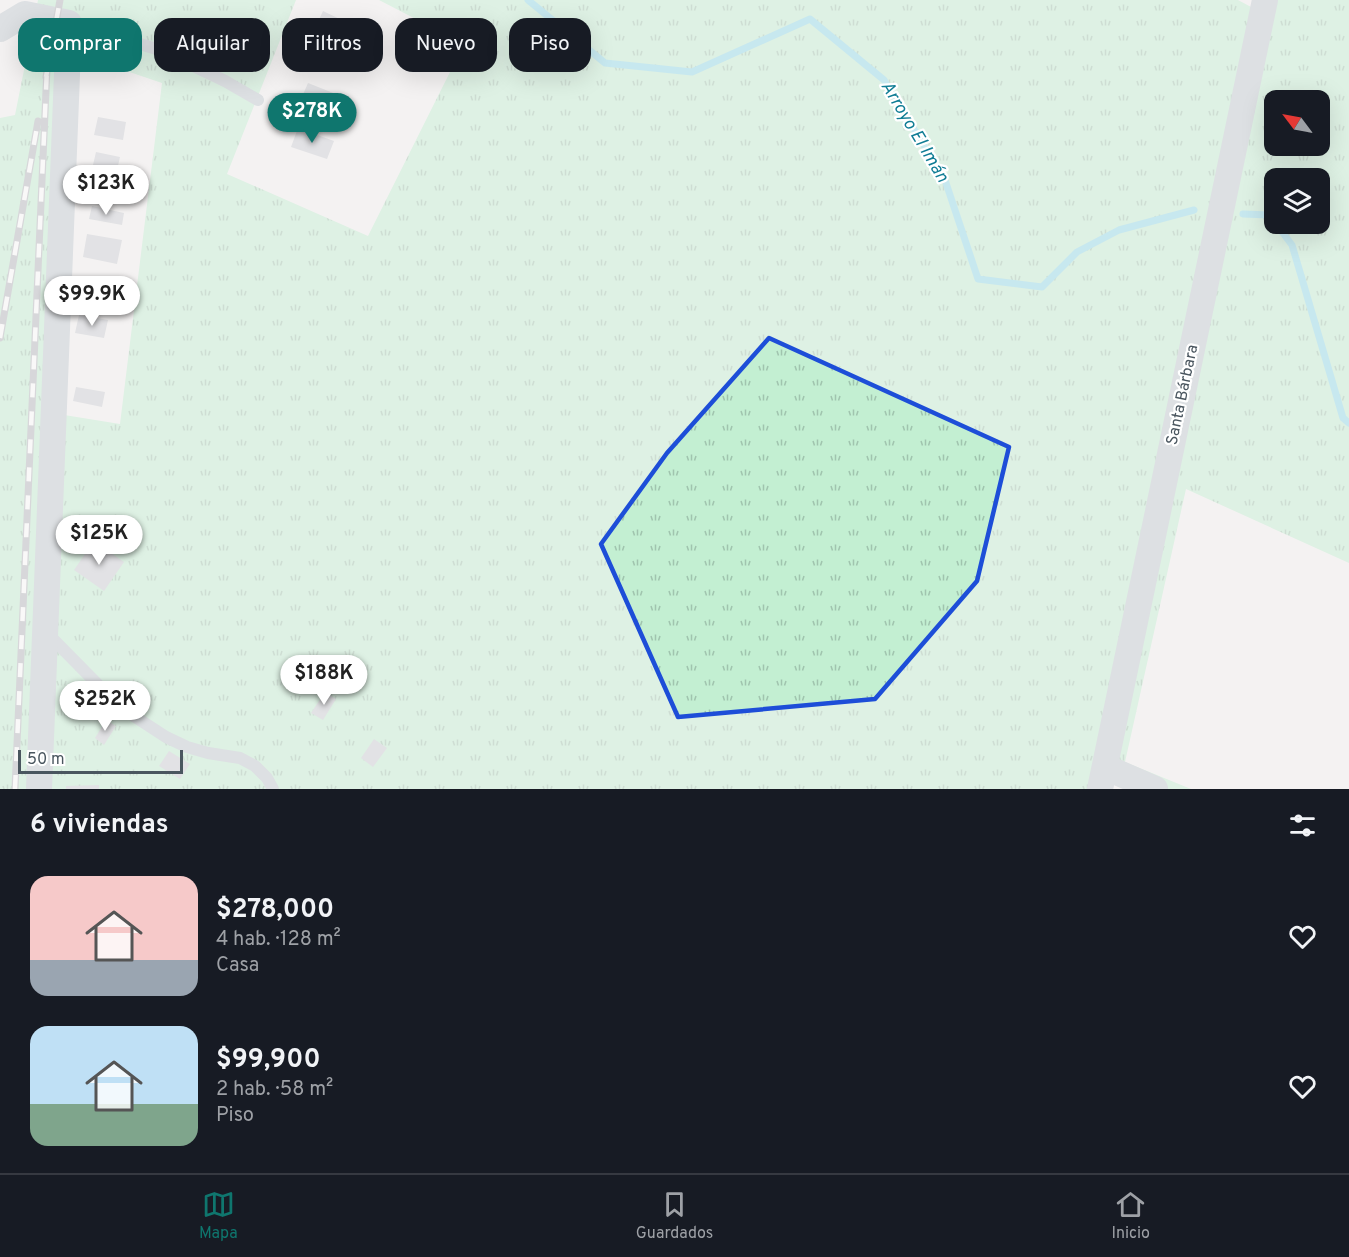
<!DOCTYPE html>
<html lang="es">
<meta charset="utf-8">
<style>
:root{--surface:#171b24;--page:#242831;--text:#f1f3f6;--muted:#9ea1a6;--line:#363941;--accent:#0f766e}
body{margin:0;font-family:Overpass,sans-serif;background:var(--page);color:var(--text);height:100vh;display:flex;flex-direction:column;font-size:22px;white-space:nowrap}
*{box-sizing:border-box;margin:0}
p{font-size:20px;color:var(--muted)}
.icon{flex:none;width:33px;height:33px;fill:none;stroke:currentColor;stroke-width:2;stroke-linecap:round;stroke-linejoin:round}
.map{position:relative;height:789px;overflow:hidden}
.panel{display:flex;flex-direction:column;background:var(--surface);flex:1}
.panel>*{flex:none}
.top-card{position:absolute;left:18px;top:18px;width:600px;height:54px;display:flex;gap:12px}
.needle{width:39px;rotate:302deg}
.buttons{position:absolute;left:1264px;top:90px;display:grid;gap:12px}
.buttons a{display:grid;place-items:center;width:66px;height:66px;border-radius:12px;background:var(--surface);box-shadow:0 6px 24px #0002;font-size:30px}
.scale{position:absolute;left:18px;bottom:15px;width:165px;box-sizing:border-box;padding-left:6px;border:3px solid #4a565f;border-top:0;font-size:16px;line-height:21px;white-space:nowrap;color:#4a565f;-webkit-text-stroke:4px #fff;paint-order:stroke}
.price{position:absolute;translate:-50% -51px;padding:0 14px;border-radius:21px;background:#fff;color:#222;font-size:20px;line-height:39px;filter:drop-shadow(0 2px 3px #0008)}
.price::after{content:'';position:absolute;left:50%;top:36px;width:18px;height:14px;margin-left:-9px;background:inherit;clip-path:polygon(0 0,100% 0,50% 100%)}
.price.active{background:var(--accent);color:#fff}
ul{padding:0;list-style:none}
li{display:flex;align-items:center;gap:18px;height:150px;padding:0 30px}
li span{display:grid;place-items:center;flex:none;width:168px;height:120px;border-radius:18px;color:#555}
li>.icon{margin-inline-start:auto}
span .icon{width:72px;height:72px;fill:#fffc;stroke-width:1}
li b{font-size:26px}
h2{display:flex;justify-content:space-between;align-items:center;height:72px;padding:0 30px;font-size:26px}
.chip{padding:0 21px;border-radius:18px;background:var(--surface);box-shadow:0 6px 24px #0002;font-size:21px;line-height:54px}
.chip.active{background:var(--accent);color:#fff}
.tab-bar{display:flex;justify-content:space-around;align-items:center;height:84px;border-top:2px solid var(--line);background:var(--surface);font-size:16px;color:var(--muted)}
.tab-bar a{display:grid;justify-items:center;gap:3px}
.tab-bar .active{color:var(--accent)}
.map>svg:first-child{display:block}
.grass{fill:url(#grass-tufts);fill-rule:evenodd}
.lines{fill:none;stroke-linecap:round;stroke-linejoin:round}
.stream{stroke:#91dbeb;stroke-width:7}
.building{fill:#cccfd4}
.service{stroke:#c0c9d0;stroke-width:12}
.minor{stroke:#c0c9d0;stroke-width:26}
.rail-casing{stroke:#b4b7bc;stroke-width:7}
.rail{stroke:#fff;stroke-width:4.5;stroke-dasharray:14;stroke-linecap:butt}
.marked{fill:none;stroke:#1d4ed8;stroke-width:4.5;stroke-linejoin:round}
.labels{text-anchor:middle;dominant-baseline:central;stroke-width:4.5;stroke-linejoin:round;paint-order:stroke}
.street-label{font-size:16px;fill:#4a565f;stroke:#fff}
.water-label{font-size:18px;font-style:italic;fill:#107d95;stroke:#fff}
</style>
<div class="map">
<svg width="1349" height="789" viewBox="0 0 1349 789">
<defs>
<pattern id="grass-tufts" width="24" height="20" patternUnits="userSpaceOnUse" patternTransform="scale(1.5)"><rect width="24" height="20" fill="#c3efd2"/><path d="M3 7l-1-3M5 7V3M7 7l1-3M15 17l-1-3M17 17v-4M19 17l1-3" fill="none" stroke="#a0c4ae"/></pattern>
</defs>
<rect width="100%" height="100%" fill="#f4f2f2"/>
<path class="grass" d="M38,0H296L227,174L368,236L464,44L379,0H1238L1266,15L1270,0H1349V563L1186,489L1125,762L1191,789H1138L1113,778L1110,789H0V118L15,115ZM70,52L162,83L120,424L58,414ZM1275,100H1320V146H1275ZM1275,178H1320V224H1275Z"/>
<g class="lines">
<path class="stream" d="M528,0L605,63L692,72L810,19L884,80L945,180L978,279L1042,287L1077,252L1119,230L1194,210
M1243,214L1270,215L1275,222
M1276,224L1292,245L1343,418L1349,423"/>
</g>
<path class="building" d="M323,11L348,23L335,50L310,39Z
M308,83L351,100L344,116L301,99Z
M98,117L126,122L123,140L94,135Z
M298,128L334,141L327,159L291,147Z
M96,152L120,157L117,170L93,165Z
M92,206L124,213L122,225L89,219Z
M87,234L122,240L117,264L83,257Z
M79,315L108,320L104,338L75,333Z
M76,387L105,392L102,407L73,401Z
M94,541L124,562L104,591L74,570Z
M325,692L336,699L323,720L311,713Z
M106,720L116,726L104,745L95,738Z
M374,739L387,748L373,767L361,758Z
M169,751L190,764L180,779L159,766Z
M99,785V789H66V786Z"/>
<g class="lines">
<path class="service" d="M69,23L160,50L225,81L258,100
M46,632L120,707L166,737L187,747L208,753L240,758L255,766L267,778L273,789"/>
<path class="minor" d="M0,29L25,14L69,23L39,789
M1105,767L1155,789
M1100,789L1265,0"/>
<defs>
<path id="rail" d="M46,77L60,0
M0,338L38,121
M15,789L47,68"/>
</defs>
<use href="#rail" class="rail-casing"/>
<use href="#rail" class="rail"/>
</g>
<path d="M0 0H1349V789H0ZM769,338L1009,447L977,581L875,699L678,717L601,544L667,453Z" fill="#f4f2f2" fill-opacity=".55" fill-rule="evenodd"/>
<path class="marked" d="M769,338L1009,447L977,581L875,699L678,717L601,544L667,453Z"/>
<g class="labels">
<g class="street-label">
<text transform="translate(1183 395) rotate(-78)">Santa Bárbara</text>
</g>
<g class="water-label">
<text transform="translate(914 132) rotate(59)">Arroyo El Imán</text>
</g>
</g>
</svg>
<div class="buttons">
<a><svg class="needle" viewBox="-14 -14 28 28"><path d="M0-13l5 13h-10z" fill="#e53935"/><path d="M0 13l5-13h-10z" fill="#9ea1a6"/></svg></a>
<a><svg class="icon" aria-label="layers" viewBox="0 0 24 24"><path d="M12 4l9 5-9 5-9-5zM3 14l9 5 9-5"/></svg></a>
</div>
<div class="scale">50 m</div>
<b class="price active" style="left:312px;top:144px">$278K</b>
<b class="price" style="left:106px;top:216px">$123K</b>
<b class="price" style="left:92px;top:327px">$99.9K</b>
<b class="price" style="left:99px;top:566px">$125K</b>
<b class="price" style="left:324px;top:706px">$188K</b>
<b class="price" style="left:105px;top:732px">$252K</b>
<div class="top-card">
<a class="chip active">Comprar</a>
<a class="chip">Alquilar</a>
<a class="chip">Filtros</a>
<a class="chip">Nuevo</a>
<a class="chip">Piso</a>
</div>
</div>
<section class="panel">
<h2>6 viviendas<svg class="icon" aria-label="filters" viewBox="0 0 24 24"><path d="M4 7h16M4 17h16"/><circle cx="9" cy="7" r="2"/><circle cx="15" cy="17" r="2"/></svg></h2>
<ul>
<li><span style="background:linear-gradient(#f6c9c9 70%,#9aa5b1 0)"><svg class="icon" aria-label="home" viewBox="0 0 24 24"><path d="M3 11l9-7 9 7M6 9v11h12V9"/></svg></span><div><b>$278,000</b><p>4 hab. · 128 m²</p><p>Casa</p></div><svg class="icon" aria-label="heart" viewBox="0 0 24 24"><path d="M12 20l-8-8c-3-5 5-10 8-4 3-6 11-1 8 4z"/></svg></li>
<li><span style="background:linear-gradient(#bfe0f5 65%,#7fa58c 0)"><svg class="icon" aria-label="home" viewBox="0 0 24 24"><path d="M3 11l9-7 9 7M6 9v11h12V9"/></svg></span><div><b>$99,900</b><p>2 hab. · 58 m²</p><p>Piso</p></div><svg class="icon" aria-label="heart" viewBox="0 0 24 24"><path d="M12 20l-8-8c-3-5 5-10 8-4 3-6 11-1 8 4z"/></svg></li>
</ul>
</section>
<nav class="tab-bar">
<a class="active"><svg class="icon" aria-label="map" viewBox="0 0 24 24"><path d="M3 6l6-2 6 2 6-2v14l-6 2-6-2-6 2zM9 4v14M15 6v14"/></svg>Mapa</a>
<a><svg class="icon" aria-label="saved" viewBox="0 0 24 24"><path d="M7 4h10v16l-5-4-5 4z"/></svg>Guardados</a>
<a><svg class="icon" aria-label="home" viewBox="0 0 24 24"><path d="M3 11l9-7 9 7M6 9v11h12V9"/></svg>Inicio</a>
</nav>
